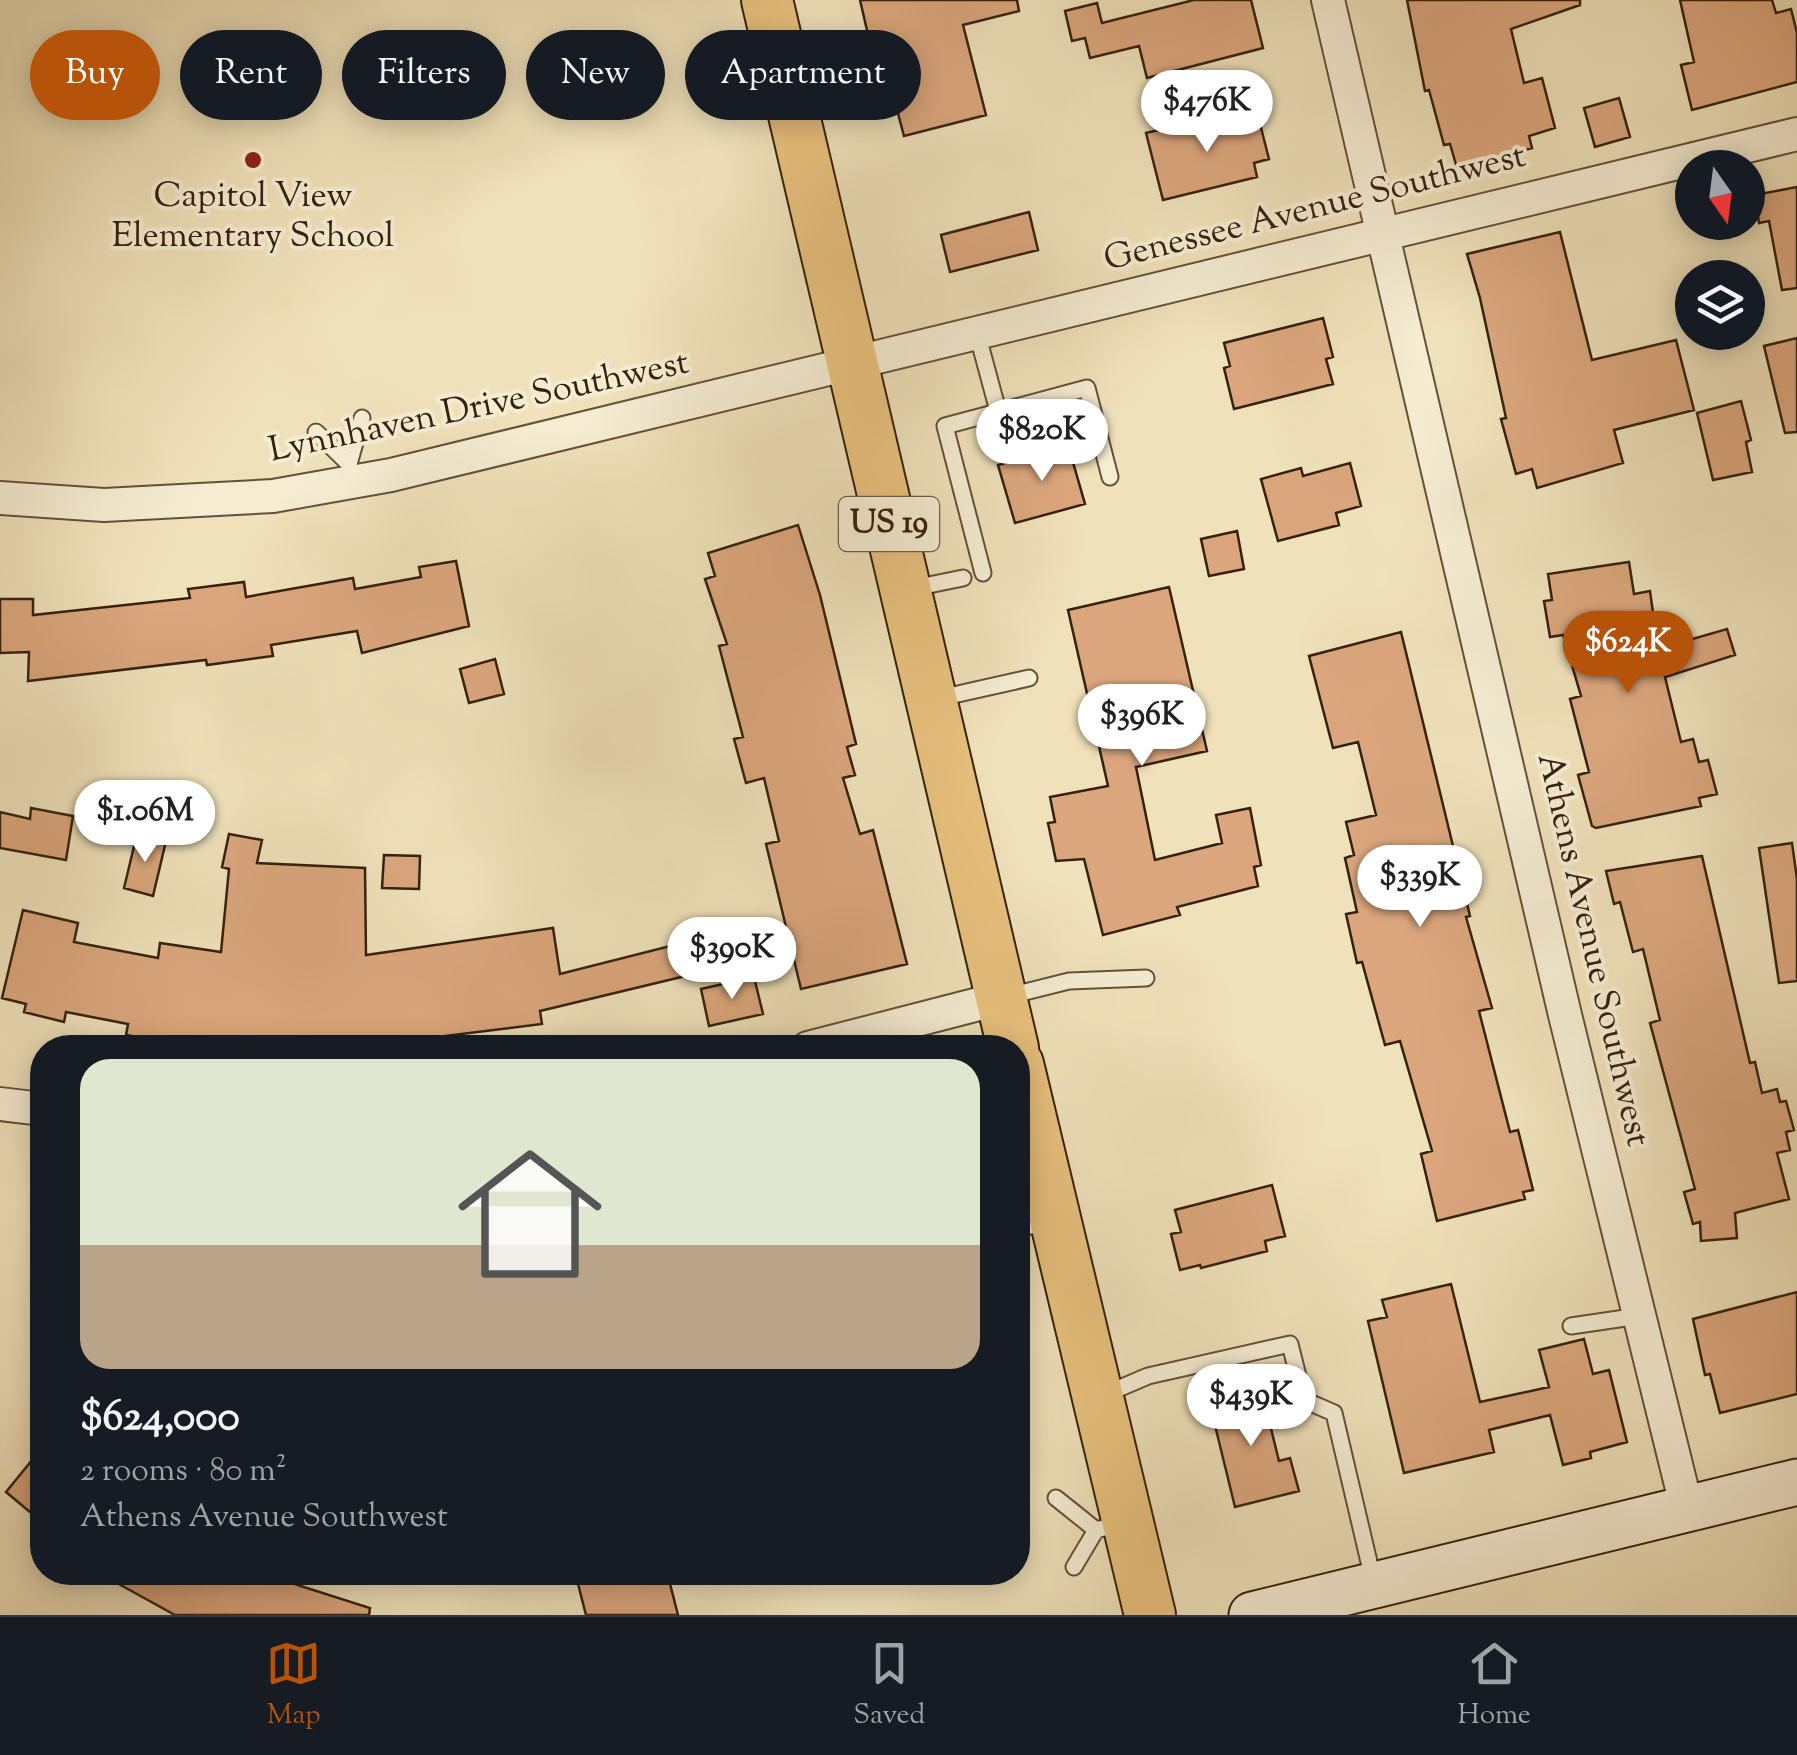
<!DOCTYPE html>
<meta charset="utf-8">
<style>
:root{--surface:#171b24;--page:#20242c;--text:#f1f3f6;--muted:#9ea1a6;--line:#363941;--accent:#b45309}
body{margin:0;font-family:"Sorts Mill Goudy",serif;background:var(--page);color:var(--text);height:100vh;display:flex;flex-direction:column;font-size:38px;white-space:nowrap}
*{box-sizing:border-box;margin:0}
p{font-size:32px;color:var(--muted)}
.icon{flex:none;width:55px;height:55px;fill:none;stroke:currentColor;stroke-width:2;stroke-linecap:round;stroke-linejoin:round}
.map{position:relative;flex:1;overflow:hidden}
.drawer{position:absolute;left:30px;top:1035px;width:1000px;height:550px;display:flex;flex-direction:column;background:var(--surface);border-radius:40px;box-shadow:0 5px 25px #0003}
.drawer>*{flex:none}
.hud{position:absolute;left:30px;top:30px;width:1000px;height:90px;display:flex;gap:20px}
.needle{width:65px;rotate:166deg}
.fabs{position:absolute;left:1675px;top:150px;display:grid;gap:20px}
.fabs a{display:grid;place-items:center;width:90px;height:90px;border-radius:50%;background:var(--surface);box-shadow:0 5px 25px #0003;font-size:50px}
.price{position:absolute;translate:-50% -85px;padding:0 22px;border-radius:35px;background:#fff;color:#222;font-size:32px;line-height:65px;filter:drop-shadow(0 2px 5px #0008)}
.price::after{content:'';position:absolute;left:50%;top:60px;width:30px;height:22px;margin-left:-15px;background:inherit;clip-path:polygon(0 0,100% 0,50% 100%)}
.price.on{background:var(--accent);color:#fff}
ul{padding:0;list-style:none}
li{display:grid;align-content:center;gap:20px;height:530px;padding:0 50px}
li span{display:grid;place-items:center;height:310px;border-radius:30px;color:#555}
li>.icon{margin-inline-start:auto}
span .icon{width:180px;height:180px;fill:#fffc;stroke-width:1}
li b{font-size:42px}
.tag{padding:0 35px;border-radius:45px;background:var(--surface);box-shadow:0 5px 25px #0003;font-size:35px;line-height:90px}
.tag.on{background:var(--accent);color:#fff}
.tab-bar{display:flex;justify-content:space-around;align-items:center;height:140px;border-top:2px solid var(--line);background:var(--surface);font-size:28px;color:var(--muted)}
.tab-bar a{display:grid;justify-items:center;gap:5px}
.tab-bar .on{color:var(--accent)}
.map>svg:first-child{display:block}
.building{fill:#dba67d;stroke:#36210f;stroke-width:2.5}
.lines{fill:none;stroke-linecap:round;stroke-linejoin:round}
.service-casing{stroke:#64513a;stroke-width:19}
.minor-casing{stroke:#64513a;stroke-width:36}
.secondary-casing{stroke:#36210f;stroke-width:49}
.primary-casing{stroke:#36210f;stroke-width:54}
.service{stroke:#f5ecd2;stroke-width:15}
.minor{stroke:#f5ecd2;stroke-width:32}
.secondary{stroke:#f5ecd2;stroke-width:45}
.primary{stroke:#e8c07d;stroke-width:50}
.poi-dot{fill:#8f2418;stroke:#f5ecd2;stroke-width:4}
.labels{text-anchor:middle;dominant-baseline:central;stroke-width:8;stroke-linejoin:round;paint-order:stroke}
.shield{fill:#f5ecd2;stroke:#6f5e4a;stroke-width:2.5}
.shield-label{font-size:32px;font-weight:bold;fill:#36210f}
.poi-label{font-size:35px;fill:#36210f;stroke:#f5ecd2}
.street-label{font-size:35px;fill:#36210f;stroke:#f5ecd2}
</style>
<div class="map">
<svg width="1797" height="1615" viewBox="0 0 1797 1615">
<rect width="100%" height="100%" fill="#efe1ba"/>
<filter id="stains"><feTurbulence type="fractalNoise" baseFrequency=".002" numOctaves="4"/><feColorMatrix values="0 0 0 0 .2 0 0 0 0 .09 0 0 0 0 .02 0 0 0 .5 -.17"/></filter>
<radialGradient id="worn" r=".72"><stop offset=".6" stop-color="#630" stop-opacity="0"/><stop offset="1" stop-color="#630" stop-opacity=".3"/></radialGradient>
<path class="building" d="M860,0H1017L1019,11L963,25L986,115L904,136L896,106L885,108Z
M1194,0H1251L1263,48L1147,78L1139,46L1090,58L1085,38L1072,41L1065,11L1097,3L1102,23Z
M1407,0H1580V5L1511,29L1524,83L1542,78L1555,128L1529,136L1532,148L1457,168L1450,144L1444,145L1429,90L1425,91Z
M1680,0H1772L1776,13L1791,9L1797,33V82L1692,110L1681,65L1694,62Z
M1619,98L1630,137L1595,147L1584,108Z
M1257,112L1269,159L1254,163L1257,177L1163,200L1146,133L1179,125L1181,131Z
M1797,187V288L1782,290L1769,221L1759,223L1755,195Z
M1029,212L1038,250L950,272L941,235Z
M1560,232L1592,360L1676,340L1694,410L1614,430L1623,463L1537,488L1532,469L1516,474L1501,419L1506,418L1480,298L1467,254Z
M1323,318L1333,357L1326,359L1333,384L1234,409L1224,368L1230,366L1224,343Z
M1797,338V432L1785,433L1764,346Z
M1741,401L1751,440L1746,442L1752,472L1713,480L1697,413Z
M1068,445L1085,504L1015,523L998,465Z
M1350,463L1361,506L1336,513L1339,525L1278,541L1261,479L1301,468L1303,476Z
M798,525L820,595L856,744L847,747L855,775L843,778L860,834L873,830L907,964L801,989L766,844L779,841L764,778L746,783L734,739L743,737L719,646L727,644L705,579L715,576L708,553Z
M1237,531L1244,569L1209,576L1201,539Z
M456,561L469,626L362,653L357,631L271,645L273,656L207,665L206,660L28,681L29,652L0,653V599H33V615L190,598L188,589L244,582L246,597L353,578L355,589L421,577L419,567Z
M1629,562L1634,594L1650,591L1658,649L1727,629L1735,655L1665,677L1681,742L1693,739L1699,762L1708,760L1717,794L1699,798L1701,806L1596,828L1592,826L1578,775L1589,772L1570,699L1581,696L1563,635L1550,637L1544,601L1552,600L1548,574Z
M1169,587L1207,751L1136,767L1155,860L1222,843L1216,815L1250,808L1261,865L1254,867L1258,886L1177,907L1180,915L1103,935L1084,859L1056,861L1048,823L1055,822L1050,797L1108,786L1068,610Z
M1401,632L1470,916L1466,917L1492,1008L1479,1011L1510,1132L1518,1130L1533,1190L1523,1192L1525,1199L1437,1221L1421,1154L1432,1151L1400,1041L1385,1045L1362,962L1357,963L1346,914L1357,912L1345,858L1354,855L1346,822L1376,815L1358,742L1333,748L1309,656Z
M495,659L504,694L469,703L460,669Z
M31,808L73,816L66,860L0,848V812L30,819Z
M137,834L166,841L153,896L124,888Z
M229,834L262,840L257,863L365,868L366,955L553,928L560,974L694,940L702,972L540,1011L542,1024L421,1039L345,1041V1048H250L178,1041V1044L126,1035L128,1024L66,1012L64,1022L24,1012L26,1004L2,998L23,910L78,923L74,942L158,958L160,943L221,952L229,869L222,867Z
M1792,843L1797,879V981L1779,983L1759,848Z
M384,855L420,856L419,889L382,888Z
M1702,856L1750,1063L1755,1062L1762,1093L1777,1089L1780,1102L1786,1101L1794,1130L1786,1132L1790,1150L1777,1153L1789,1199L1735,1213L1737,1238L1701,1241L1700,1222L1693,1224L1684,1192L1695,1189L1650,1023L1660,1020L1643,949L1633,952L1620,902L1614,904L1606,871Z
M754,977L763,1014L709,1026L701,989Z
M1272,1185L1285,1236L1265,1241L1267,1251L1201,1268L1200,1265L1180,1270L1171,1234L1181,1232L1175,1210Z
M1451,1284L1480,1402L1549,1387L1539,1350L1584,1339L1593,1374L1609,1370L1627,1442L1590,1452L1591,1458L1563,1465L1550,1415L1489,1430L1494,1452L1404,1473L1368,1321L1387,1317L1382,1300Z
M1797,1292V1394L1720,1413L1710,1374L1705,1375L1693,1319Z
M1261,1388L1279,1461L1290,1458L1299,1491L1235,1507L1209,1401Z
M42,1448V1522L6,1492Z
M97,1572H257L370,1608L369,1615H175Z
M575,1572H667L678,1615H586Z"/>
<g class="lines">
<defs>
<path id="service" d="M977,333L998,411
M316,432L349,464
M353,482L349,464L362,418
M983,573L945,426L1087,388L1110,477
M914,588L963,578
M940,698L1029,678
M1005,997L1069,981L1146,978
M1018,1229L1051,1221
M1571,1326L1639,1316
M1106,1394L1148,1376L1290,1344L1304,1400L1334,1413L1373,1579
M1056,1498L1096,1530
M1074,1567L1096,1530L1123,1523"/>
<path id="minor" d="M1328,0L1565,1015L1687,1509
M0,498L104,505L273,496L391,475L1797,134
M808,1048L1002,998
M0,1104L42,1109"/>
<path id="secondary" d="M1252,1615L1797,1482"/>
<path id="primary" d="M767,0L1013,1048
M1018,1064L1150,1615"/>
</defs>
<use href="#service" class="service-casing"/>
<use href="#minor" class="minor-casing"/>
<use href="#secondary" class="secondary-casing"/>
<use href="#primary" class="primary-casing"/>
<use href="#service" class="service"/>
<use href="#minor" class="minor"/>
<use href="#secondary" class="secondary"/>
<use href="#primary" class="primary"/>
</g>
<circle class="poi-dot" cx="253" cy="160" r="10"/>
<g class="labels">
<rect class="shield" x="839" y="497" width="100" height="54" rx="8"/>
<g class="shield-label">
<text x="889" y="524">US 19</text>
</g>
<g class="poi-label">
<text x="253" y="197">Capitol View<tspan x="253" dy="40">Elementary School</tspan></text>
</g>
<g class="street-label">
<text transform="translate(1315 209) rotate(-14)">Genessee Avenue Southwest</text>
<text transform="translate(479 408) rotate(-12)">Lynnhaven Drive Southwest</text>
<text transform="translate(1592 950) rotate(77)">Athens Avenue Southwest</text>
</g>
</g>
<rect width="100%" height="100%" filter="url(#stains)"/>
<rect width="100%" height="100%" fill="url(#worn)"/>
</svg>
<div class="fabs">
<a><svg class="needle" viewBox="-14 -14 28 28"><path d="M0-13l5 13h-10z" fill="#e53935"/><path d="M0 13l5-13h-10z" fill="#9ea1a6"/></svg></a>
<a><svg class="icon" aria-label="layers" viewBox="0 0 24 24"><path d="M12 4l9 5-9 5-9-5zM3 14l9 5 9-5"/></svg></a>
</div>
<b class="price" style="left:1207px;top:155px">$476K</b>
<b class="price" style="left:1042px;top:484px">$820K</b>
<b class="price on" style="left:1628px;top:696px">$624K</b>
<b class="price" style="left:1142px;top:769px">$396K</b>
<b class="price" style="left:145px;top:865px">$1.06M</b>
<b class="price" style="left:1420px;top:930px">$339K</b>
<b class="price" style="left:732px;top:1002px">$390K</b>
<b class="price" style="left:1251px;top:1449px">$439K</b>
<div class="hud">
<a class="tag on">Buy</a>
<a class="tag">Rent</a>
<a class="tag">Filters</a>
<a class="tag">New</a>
<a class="tag">Apartment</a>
</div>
<section class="drawer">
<ul>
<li><span style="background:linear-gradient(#dfe7d0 60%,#b9a48a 0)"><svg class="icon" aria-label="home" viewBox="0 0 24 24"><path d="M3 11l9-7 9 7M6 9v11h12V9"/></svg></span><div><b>$624,000</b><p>2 rooms · 80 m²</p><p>Athens Avenue Southwest</p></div></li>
</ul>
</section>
</div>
<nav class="tab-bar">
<a class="on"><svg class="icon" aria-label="map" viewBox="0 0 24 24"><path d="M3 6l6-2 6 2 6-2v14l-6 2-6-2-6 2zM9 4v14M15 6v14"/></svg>Map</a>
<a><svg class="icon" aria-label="saved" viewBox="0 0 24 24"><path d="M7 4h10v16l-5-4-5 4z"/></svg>Saved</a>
<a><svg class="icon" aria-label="home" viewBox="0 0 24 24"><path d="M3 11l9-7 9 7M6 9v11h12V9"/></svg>Home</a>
</nav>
